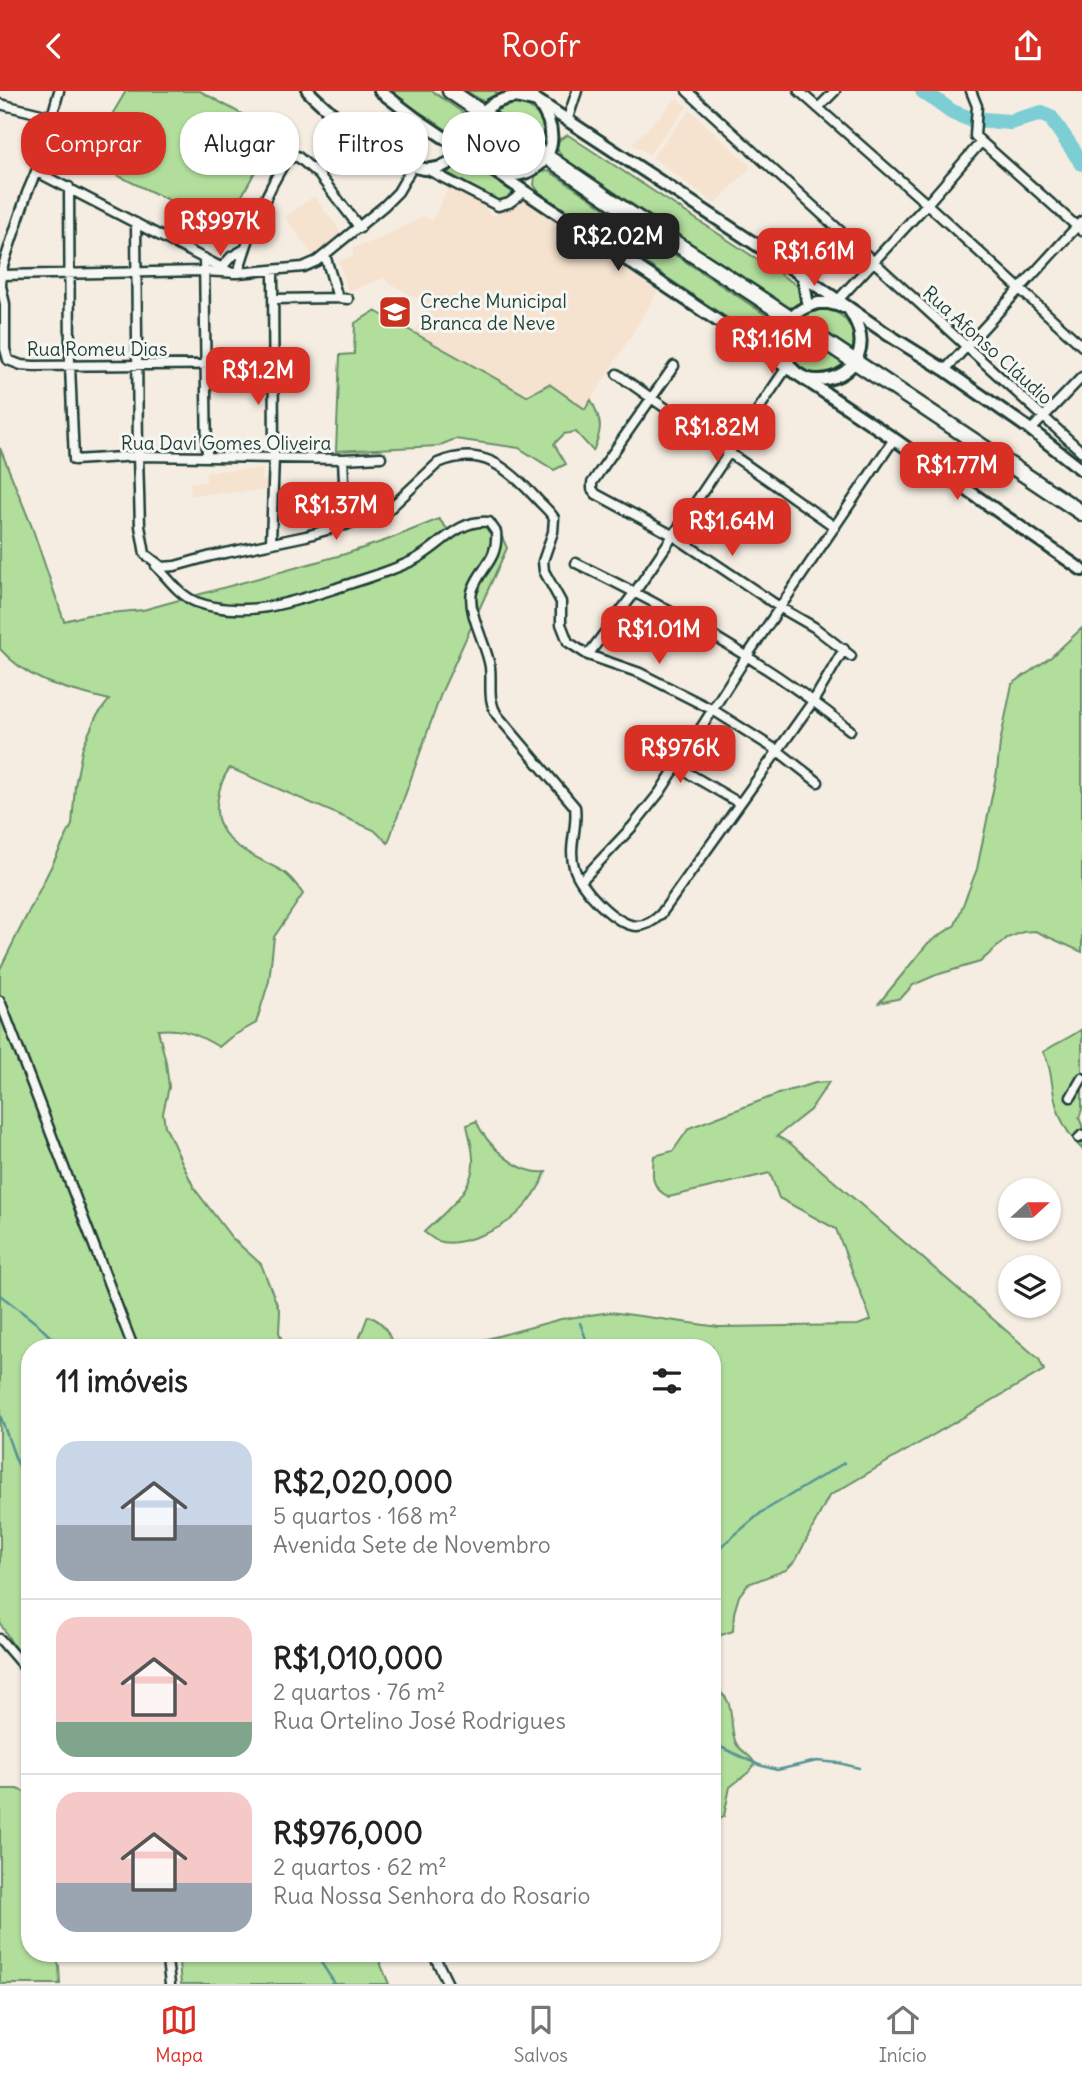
<!DOCTYPE html>
<html lang="pt">
<meta charset="utf-8">
<style>
:root{--surface:#fff;--page:#f2f2f2;--text:#222;--muted:#767676;--line:#e0e0e0;--accent:#d93025}
body{margin:0;font-family:Delius,sans-serif;background:var(--page);color:var(--text);height:100vh;display:flex;flex-direction:column;font-size:26px;white-space:nowrap}
*{box-sizing:border-box;margin:0}
p{font-size:23px;color:var(--muted)}
.icon{flex:none;width:38px;height:38px;fill:none;stroke:currentColor;stroke-width:2;stroke-linecap:round;stroke-linejoin:round}
.map{position:relative;flex:1;overflow:hidden}
.details{position:absolute;left:21px;top:1248px;width:700px;height:623px;display:flex;flex-direction:column;background:var(--surface);border-radius:28px;box-shadow:0 2px 5px #0004}
.details>*{flex:none}
.banner{position:absolute;left:21px;top:21px;width:700px;height:63px;display:flex;gap:14px}
.needle{width:46px;rotate:69deg}
.buttons{position:absolute;left:998px;top:1087px;display:grid;gap:14px}
.buttons a{display:grid;place-items:center;width:63px;height:63px;border-radius:50%;background:var(--surface);box-shadow:0 2px 5px #0004;font-size:35px}
.price{position:absolute;translate:-50% -60px;padding:0 16px;border-radius:14px;background:var(--accent);color:#fff;font-size:23px;line-height:46px;filter:drop-shadow(0 2px 4px #0008)}
.price::after{content:'';position:absolute;left:50%;top:42px;width:21px;height:16px;margin-left:-10px;background:inherit;clip-path:polygon(0 0,100% 0,50% 100%)}
.price.on{background:#222;color:#fff}
ul{padding:0;list-style:none}
li{display:flex;align-items:center;gap:21px;height:175px;padding:0 35px}
li+li{border-top:2px solid var(--line)}
li span{display:grid;place-items:center;flex:none;width:196px;height:140px;border-radius:21px;color:#555}
li>.icon{margin-inline-start:auto}
span .icon{width:84px;height:84px;fill:#fffc;stroke-width:1}
li b{font-size:30px}
h2{display:flex;justify-content:space-between;align-items:center;height:84px;padding:0 35px;font-size:30px}
.tag{padding:0 24px;border-radius:28px;background:var(--surface);box-shadow:0 2px 5px #0004;font-size:24px;line-height:63px}
.tag.on{background:var(--accent);color:#fff}
header{display:flex;justify-content:space-between;align-items:center;height:91px;padding:0 35px;background:var(--accent);color:#fff;font-size:32px;font-weight:600}
.tab-bar{display:flex;justify-content:space-around;align-items:center;height:98px;border-top:2px solid var(--line);background:var(--surface);font-size:19px;color:var(--muted)}
.tab-bar a{display:grid;justify-items:center;gap:4px}
.tab-bar .on{color:var(--accent)}
.map>svg:first-child{display:block}
.built{fill:#f5e2cf}
.green{fill:#b2de9c;stroke:#688e68;stroke-width:2}
.lines{fill:none;stroke-linecap:round;stroke-linejoin:round}
.stream{stroke:#579494;stroke-width:2.5}
.river{stroke:#7cced4;stroke-width:16}
.minor-casing{stroke:#1f3d34;stroke-width:13}
.tertiary-casing{stroke:#1f3d34;stroke-width:16}
.trunk-casing{stroke:#1f3d34;stroke-width:19}
.minor{stroke:#f6f6f2;stroke-width:8}
.tertiary{stroke:#f6f6f2;stroke-width:10}
.trunk{stroke:#f6f6f2;stroke-width:14}
.labels{text-anchor:middle;dominant-baseline:central;stroke-width:6;stroke-linejoin:round;paint-order:stroke}
.poi-label{font-size:19px;fill:#1f3d34;stroke:#f6f6f2;text-anchor:start}
.street-label{font-size:19px;fill:#1f3d34;stroke:#f6f6f2}
</style>
<header><svg class="icon" aria-label="back" viewBox="0 0 24 24"><path d="M15 5l-7 7 7 7"/></svg>Roofr<svg class="icon" aria-label="share" viewBox="0 0 24 24"><path d="M12 15V3M7 8l5-5 5 5M5 13v7h14v-7"/></svg></header>
<div class="map">
<svg width="1082" height="1893" viewBox="0 0 1082 1893">
<rect width="100%" height="100%" fill="#f6ede2"/>
<filter id="ink" filterUnits="userSpaceOnUse"><feTurbulence type="fractalNoise" baseFrequency=".0143" numOctaves="2"/><feDisplacementMap in="SourceGraphic" scale="14" xChannelSelector="R" yChannelSelector="G"/><feConvolveMatrix kernelMatrix="1 2 1 2 8 2 1 2 1" color-interpolation-filters="sRGB"/></filter>
<g filter="url(#ink)">
<path class="built" d="M677,7L687,16L649,63L632,53Z
M690,19L751,76L715,113L652,66Z
M449,95L476,110L493,125L522,108L659,199L586,318L550,293L527,305L414,241L430,215L387,191L386,187L348,200L339,170L353,165V157L377,149L424,125L432,130Z
M314,105L342,143L314,166L285,126Z
M263,378L262,390H266L267,399L191,404L190,392L206,391V380Z"/>
<path class="green" d="M126,0H200L276,42L225,136L85,69Z
M388,0H432L469,26L471,39L465,45H456Z
M465,0H497L493,8L485,11Z
M514,12C538,15 551,36 543,59L490,22L501,15Z
M485,32L537,68C510,93 471,67 485,32Z
M568,44L798,195L801,198L803,210L801,214L788,217L562,66L556,55L560,48Z
M464,68L472,70L519,101L505,110H498L445,80L458,70Z
M549,80L775,230L780,237L777,249L765,252L539,101L534,94L535,86L541,81Z
M824,217C847,222 858,240 852,263L799,227L815,218Z
M375,220L527,305L549,293L585,318L591,309C602,330 603,338 593,360L576,341L564,343L554,353L566,373L554,379L519,357L455,348L438,355L336,360L340,264L354,263L355,232Z
M792,238L846,273C817,300 780,274 792,238Z
M0,357L32,436L64,530L87,524L143,519L345,463L387,449L439,428L449,440L472,433L495,430L507,457L442,600L388,752L374,739L230,677C224,684 219,697 218,707C209,749 251,763 280,779C290,784 297,794 303,803L274,846L269,890L256,932L231,946L219,956C199,944 182,936 158,939L166,971L169,996L163,1022L165,1035L194,1097L232,1147L261,1173L280,1221L279,1241L284,1256H30V1575L16,1559L0,1532V878L72,734L75,695L83,655L96,626L109,609C65,597 32,593 0,558Z
M1082,537V861L1035,840L1023,841L1007,847L980,871L936,884L913,894L901,907L879,912L928,852L955,834L963,814L977,778L997,680L1000,652L1012,593L1051,566Z
M1082,938V1018L1079,1027L1082,1034V1058C1067,1043 1058,1026 1054,1004C1051,989 1051,975 1043,961C1056,952 1070,947 1082,938Z
M829,991L810,1019L777,1045L791,1053L1039,1268L1044,1279L829,1405L796,1469L786,1479L748,1493L739,1505L734,1522L733,1540L712,1547V1256H466L465,1254L561,1228L611,1221L719,1236L858,1234L871,1229L836,1138L779,1107L770,1082L669,1106C650,1097 652,1084 654,1065L673,1060L689,1037L781,1002L815,992Z
M476,1030C487,1054 517,1084 546,1081C533,1113 509,1136 476,1146C464,1150 451,1154 438,1150C434,1149 428,1144 424,1141C443,1123 476,1098 473,1068C473,1057 469,1045 467,1034Z
M368,1225C384,1230 388,1241 394,1256H356Z
M712,1598C739,1605 727,1634 736,1652C740,1661 751,1663 755,1673L749,1681L730,1696L724,1725L712,1732Z
M3,1698H17L30,1703V1862H54L59,1875L60,1893H0V1701Z
M178,1862H376L389,1893H181Z"/>
<g class="lines">
<path class="stream" d="M0,1204L36,1232L61,1256
M580,1232L589,1256
M0,1324L16,1369L30,1397
M712,1463L762,1421L844,1372
M712,1652L759,1674L777,1679L817,1670L839,1672L859,1677
M315,1862L335,1893"/>
<path class="river" d="M923,0L952,21L973,29
M984,29L1010,31L1042,22L1051,27L1082,72"/>
<defs>
<path id="minor" d="M59,0L38,76L27,102L2,178L1,195L5,213V258L8,269L21,274L34,275L272,273
M687,0L1082,361
M799,0L927,113L1082,255
M971,0L977,15L975,45L1082,140
M0,13L53,26
M818,17L835,0
M567,30L577,0
M428,79L498,115L509,112L524,101
M37,81L232,182
M69,96L70,275L74,369L138,365L343,368L381,366
M136,132L138,365L140,435L145,463L162,476L175,475L211,465L306,445L385,422L438,372C481,354 507,376 535,406C541,413 549,419 554,427L553,441L543,470L544,480L561,511V533L568,551L588,564L640,582L713,619L778,660L818,691
M325,164L338,207L348,208
M204,167L207,366
M223,175L231,166L245,158
M238,182C249,143 265,104 286,69L297,65L319,84L360,137
M1,184L204,180L238,182L303,176L317,170L384,115L398,101L413,75
M273,208L338,207
M838,209L927,113L981,51
M674,275L598,383L592,392V398L596,403L674,445L781,517L814,536L851,565
M945,279L1082,130
M617,283L835,436
M1031,339L1082,286
M343,368L346,434
M271,451L274,366L273,180
M576,472C672,519 767,571 850,639
M156,475C168,487 179,504 196,511C245,529 296,510 343,495C367,487 392,480 414,469C440,456 457,428 489,431L496,441C499,470 478,478 472,501C467,522 487,554 490,576C492,593 487,608 497,624L575,716C578,736 568,756 574,776C579,796 615,834 637,835C647,835 654,830 661,823L814,609L844,558
M588,564L635,501L787,276
M638,649L676,675L739,712
M581,790L632,736L660,701L747,565L894,348
M0,910L133,1256
M1071,1006L1082,987
M1079,1047L1082,1044
M0,1548L30,1583
M166,1862L170,1893
M433,1862L448,1893"/>
<path id="tertiary" d="M308,0C329,22 401,82 431,78C444,77 454,70 464,60
M380,0L418,29L894,348L1082,479
M523,0L778,168L887,243L945,279L1031,339L1082,379
M516,6L538,11C583,73 502,109 481,63C476,53 475,42 478,31C484,14 499,8 516,6Z
M803,185L808,215
M818,212H828L848,217C900,291 773,321 785,243C788,224 801,217 818,212Z"/>
<path id="trunk" d="M450,0L626,120L755,204L1082,422"/>
</defs>
<use href="#minor" class="minor-casing"/>
<use href="#tertiary" class="tertiary-casing"/>
<use href="#trunk" class="trunk-casing"/>
<use href="#minor" class="minor"/>
<use href="#tertiary" class="tertiary"/>
<use href="#trunk" class="trunk"/>
</g>
</g>
<defs>
<symbol id="school-square" viewBox="-11 -11 22 22"><rect x="-9" y="-9" width="18" height="18" rx="4" fill="#c8321e" stroke="#f6f6f2"/><path d="M0-5L7-2L0 1L-7-2ZM-4 1L0 2.5L4 1V4Q0 6-4 4Z" fill="#fff"/></symbol>
</defs>
<g fill-rule="evenodd">
<use href="#school-square" x="376" y="202" width="38" height="38"/>
</g>
<g class="labels">
<g class="poi-label">
<text x="420" y="210">Creche Municipal<tspan x="420" dy="22">Branca de Neve</tspan></text>
</g>
<g class="street-label">
<text transform="translate(988 254) rotate(42)">Rua Afonso Cláudio</text>
<text x="97" y="258">Rua Romeu Dias</text>
<text x="226" y="352">Rua Davi Gomes Oliveira</text>
</g>
</g>
</svg>
<div class="buttons">
<a><svg class="needle" viewBox="-14 -14 28 28"><path d="M0-13l5 13h-10z" fill="#e53935"/><path d="M0 13l5-13h-10z" fill="#767676"/></svg></a>
<a><svg class="icon" aria-label="layers" viewBox="0 0 24 24"><path d="M12 4l9 5-9 5-9-5zM3 14l9 5 9-5"/></svg></a>
</div>
<b class="price" style="left:220px;top:167px">R$997K</b>
<b class="price on" style="left:618px;top:182px">R$2.02M</b>
<b class="price" style="left:814px;top:197px">R$1.61M</b>
<b class="price" style="left:772px;top:285px">R$1.16M</b>
<b class="price" style="left:258px;top:316px">R$1.2M</b>
<b class="price" style="left:717px;top:373px">R$1.82M</b>
<b class="price" style="left:957px;top:411px">R$1.77M</b>
<b class="price" style="left:336px;top:451px">R$1.37M</b>
<b class="price" style="left:732px;top:467px">R$1.64M</b>
<b class="price" style="left:659px;top:575px">R$1.01M</b>
<b class="price" style="left:680px;top:694px">R$976K</b>
<div class="banner">
<a class="tag on">Comprar</a>
<a class="tag">Alugar</a>
<a class="tag">Filtros</a>
<a class="tag">Novo</a>
</div>
<section class="details">
<h2>11 imóveis<svg class="icon" aria-label="filters" viewBox="0 0 24 24"><path d="M4 7h16M4 17h16"/><circle cx="9" cy="7" r="2"/><circle cx="15" cy="17" r="2"/></svg></h2>
<ul>
<li><span style="background:linear-gradient(#c9d6e8 60%,#9aa5b1 0)"><svg class="icon" aria-label="home" viewBox="0 0 24 24"><path d="M3 11l9-7 9 7M6 9v11h12V9"/></svg></span><div><b>R$2,020,000</b><p>5 quartos · 168 m²</p><p>Avenida Sete de Novembro</p></div></li>
<li><span style="background:linear-gradient(#f6c9c9 75%,#7fa58c 0)"><svg class="icon" aria-label="home" viewBox="0 0 24 24"><path d="M3 11l9-7 9 7M6 9v11h12V9"/></svg></span><div><b>R$1,010,000</b><p>2 quartos · 76 m²</p><p>Rua Ortelino José Rodrigues</p></div></li>
<li><span style="background:linear-gradient(#f6c9c9 65%,#9aa5b1 0)"><svg class="icon" aria-label="home" viewBox="0 0 24 24"><path d="M3 11l9-7 9 7M6 9v11h12V9"/></svg></span><div><b>R$976,000</b><p>2 quartos · 62 m²</p><p>Rua Nossa Senhora do Rosario</p></div></li>
</ul>
</section>
</div>
<nav class="tab-bar">
<a class="on"><svg class="icon" aria-label="map" viewBox="0 0 24 24"><path d="M3 6l6-2 6 2 6-2v14l-6 2-6-2-6 2zM9 4v14M15 6v14"/></svg>Mapa</a>
<a><svg class="icon" aria-label="saved" viewBox="0 0 24 24"><path d="M7 4h10v16l-5-4-5 4z"/></svg>Salvos</a>
<a><svg class="icon" aria-label="home" viewBox="0 0 24 24"><path d="M3 11l9-7 9 7M6 9v11h12V9"/></svg>Início</a>
</nav>
